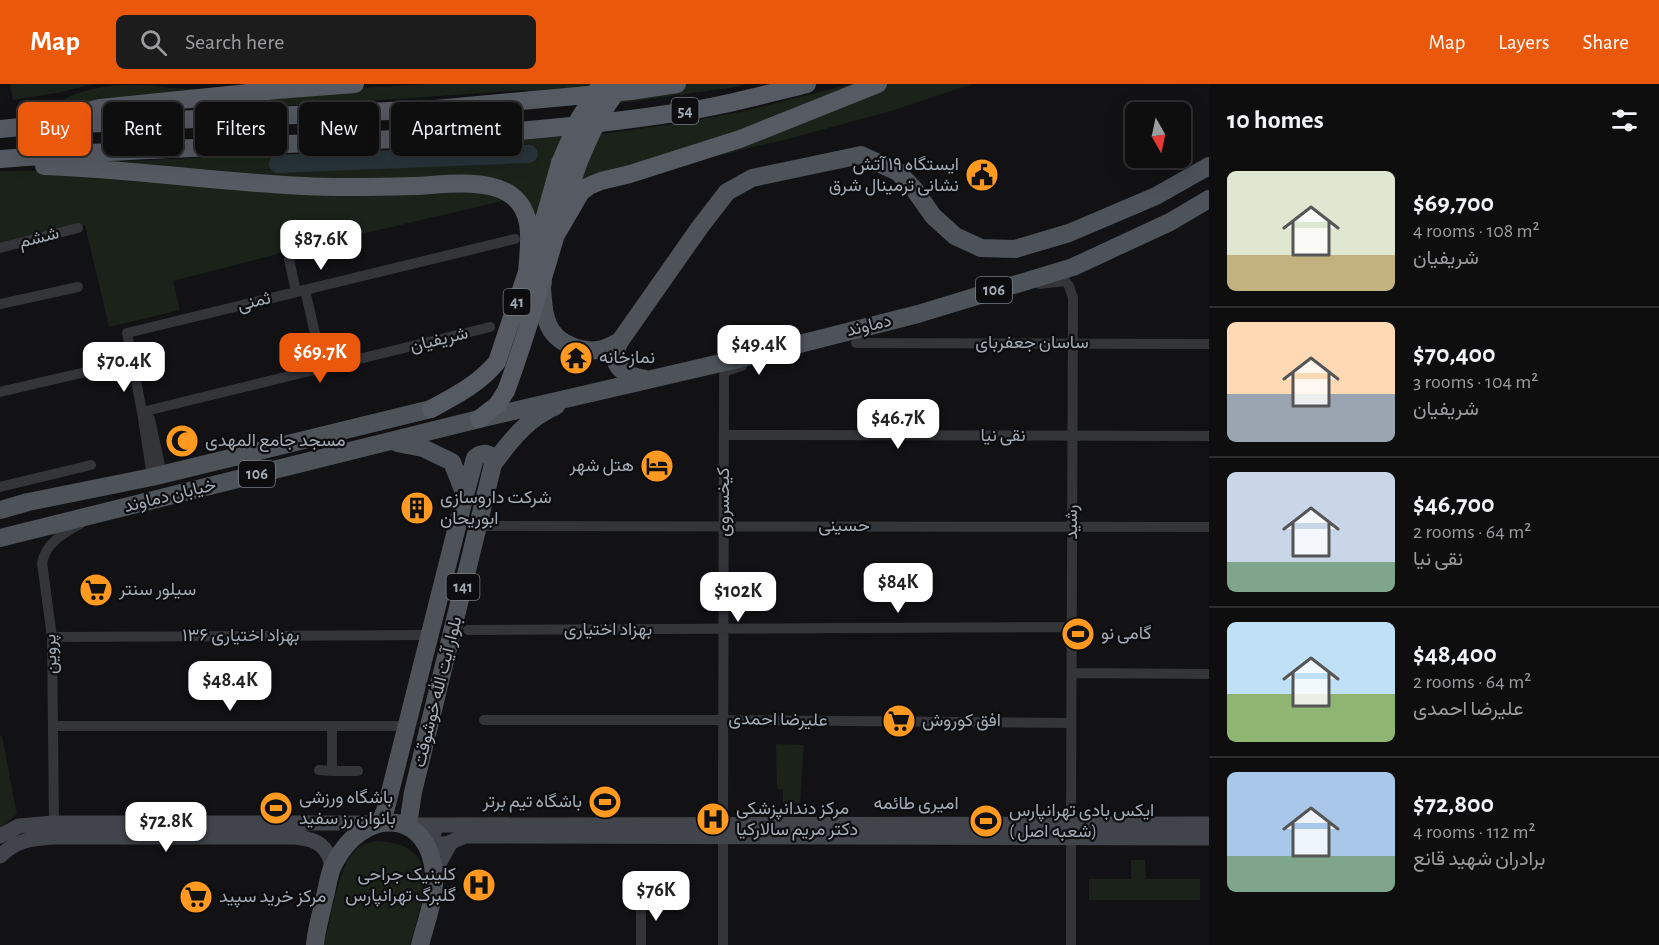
<!DOCTYPE html>
<meta charset="utf-8">
<style>
:root{--surface:#0e0e0f;--page:#1c1c1d;--text:#f1f3f6;--muted:#9b9c9e;--line:#2e2e2f;--accent:#ea580c}
body{margin:0;font-family:"Alegreya Sans",Vazirmatn,sans-serif;background:var(--page);color:var(--text);height:100vh;display:flex;flex-direction:column;font-size:22px;white-space:nowrap}
*{box-sizing:border-box;margin:0}
p{font-size:20px;color:var(--muted)}
.icon{flex:none;width:33px;height:33px;fill:none;stroke:currentColor;stroke-width:2;stroke-linecap:round;stroke-linejoin:round}
.map{position:relative;flex:1;overflow:hidden}
.sheet{display:flex;flex-direction:column;background:var(--surface);width:450px}
.sheet>*{flex:none}
.hud{position:absolute;left:18px;top:18px;width:570px;height:54px;display:flex;gap:12px}
.needle{width:39px;rotate:171deg}
.buttons{position:absolute;left:1125px;top:18px;display:grid;gap:12px}
.buttons a{display:grid;place-items:center;width:66px;height:66px;border-radius:9px;background:var(--surface);box-shadow:0 6px 24px #0002,0 0 0 2px var(--line);font-size:30px}
.price{position:absolute;translate:-50% -51px;padding:0 14px;border-radius:12px;background:#fff;color:#222;font-size:20px;line-height:39px;filter:drop-shadow(0 2px 3px #0008)}
.price::after{content:'';position:absolute;left:50%;top:36px;width:18px;height:14px;margin-left:-9px;background:inherit;clip-path:polygon(0 0,100% 0,50% 100%)}
.price.on{background:var(--accent);color:#fff}
ul{padding:0;list-style:none}
li{display:flex;align-items:center;gap:18px;height:150px;padding:0 18px}
li+li{border-top:2px solid var(--line)}
li span{display:grid;place-items:center;flex:none;width:168px;height:120px;border-radius:9px;color:#555}
li>.icon{margin-inline-start:auto}
span .icon{width:72px;height:72px;fill:#fffc;stroke-width:1}
li b{font-size:26px}
h2{display:flex;justify-content:space-between;align-items:center;height:72px;padding:0 18px;font-size:26px}
.chip{padding:0 21px;border-radius:9px;background:var(--surface);box-shadow:0 6px 24px #0002,0 0 0 2px var(--line);font-size:21px;line-height:54px}
.chip.on{background:var(--accent);color:#fff}
header{display:flex;align-items:center;gap:36px;box-sizing:border-box;height:84px;padding:0 30px;background:var(--accent);color:#fff}
header strong{font-size:28px}
nav{display:flex;gap:33px;margin-inline-start:auto;font-size:21px}
.search{width:420px;height:54px;background:var(--page);display:flex;align-items:center;gap:15px;box-sizing:border-box;padding:0 21px;border-radius:9px;color:var(--muted);font-size:22px}
main{display:flex;flex:1;min-height:0}
.map>svg:first-child{display:block}
.green{fill:#1a221a}
.lines{fill:none;stroke-linecap:round;stroke-linejoin:round}
.river{stroke:#273339;stroke-width:18}
.minor{stroke:#333539;stroke-width:10}
.secondary{stroke:#41444a;stroke-width:15}
.primary{stroke:#4e5259;stroke-width:18}
.trunk{stroke:#565a62;stroke-width:18}
.trunk-bridge{stroke:#565a62;stroke-width:18}
.labels{text-anchor:middle;dominant-baseline:central;stroke-width:4.5;stroke-linejoin:round;paint-order:stroke}
.shield{fill:#0d0d0f;stroke:#757c84;stroke-width:1.5}
.shield-label{font-size:16px;font-weight:bold;fill:#a2abb6}
.poi-label{font-size:18px;fill:#a2abb6;stroke:#0d0d0f;text-anchor:start}
.street-label{font-size:18px;fill:#a2abb6;stroke:#0d0d0f}
</style>
<header>
<strong>Map</strong>
<div class="search"><svg class="icon" aria-label="search" viewBox="0 0 24 24"><circle cx="10" cy="10" r="6"/><path d="M15 15l6 6"/></svg>Search here</div>
<nav><a>Map</a><a>Layers</a><a>Share</a></nav>
</header>
<main>
<div class="map">
<svg width="1209" height="861" viewBox="0 0 1209 861">
<rect width="100%" height="100%" fill="#121214"/>
<path class="green" d="M10,0H93L62,8L13,16Z
M252,0H316L57,25V19C79,5 111,0 137,1C155,1 173,5 192,5C212,5 232,2 252,0Z
M429,0H746L736,3L592,23L525,6L329,20L140,27L339,5Z
M851,0H867L577,106L595,51L681,39L745,27Z
M888,0H972L891,27L795,53L683,80Z
M566,52L532,160L514,109L364,100L75,79L387,66Z
M72,86L467,103L511,115L297,165L173,197L180,226L109,243L85,141L0,160V87Z
M0,652H2L17,730L0,744Z
M776,660L804,661L800,720L783,719V706L777,705Z
M376,757C447,760 422,815 410,861H324C331,835 338,780 358,764C363,760 370,759 376,757Z
M1131,776H1145L1146,795H1200V816H1089V795H1131Z"/>
<g class="lines">
<path class="river" d="M278,80L529,70"/>
<path class="minor" d="M0,164L78,144
M289,175L296,208
M1040,200L1065,197L1069,202L1073,214L1071,740
M305,206L323,284
M0,220L78,203
M856,259L1209,260
M0,308L103,284
M142,328L490,243
M150,335L162,391
M724,351L1209,352
M152,393L142,328L127,249L515,155
M0,403L91,381
M478,442L1209,443
M468,546L1072,543
M52,553L430,551
M1072,589L1209,590
M484,636H723L1071,639
M53,642H407
M319,686L332,687V642
M332,687H358
M54,739L52,553L42,479C46,459 63,449 80,440
M723,740L724,291L726,287L742,282
M641,816V861
M723,861V752
M1071,861V753"/>
<path class="secondary" d="M408,741L1209,740
M438,741C428,753 435,765 451,758
M0,752L19,742L54,739H380
M0,772C18,755 31,755 54,753H295C317,755 329,762 332,784
M434,789L451,758L465,752L1209,754"/>
<path class="primary" d="M543,198L542,203C543,215 543,229 548,240C556,260 583,270 603,265C609,263 615,260 620,257
M645,295C621,291 608,280 620,257L700,143L727,108L752,94L861,71L898,88L914,105L933,132L955,152L981,164L1015,165L1069,149L1156,112L1209,82
M465,411L475,374C481,369 485,368 491,372L493,380
M0,426L28,418L152,393L431,325
M0,454L479,335L768,268L918,230L1073,183L1170,138L1209,115
M380,739L386,724L465,411L452,378L423,364L397,359
M408,741L413,708L493,380C511,356 528,334 556,322
M315,861C316,846 321,831 324,816C327,806 328,794 332,784C334,779 338,773 341,768C372,723 429,729 434,789C436,812 426,838 420,861"/>
<path class="trunk" d="M65,33L100,24L277,6L355,0
M0,45L32,42L435,25L631,7L677,0
M0,75C224,57 451,63 674,29C719,23 763,11 807,0
M44,82C131,85 217,98 304,102C340,104 377,103 413,102C441,101 483,94 508,109C536,126 529,161 527,188
M556,151L581,108L589,102L601,97L630,90L740,55L878,0
M431,325C455,312 479,300 497,278L542,143L560,79
M479,335L497,321L506,307C534,232 553,155 578,80"/>
<path class="trunk-bridge" d="M560,79L579,35L601,0
M578,80C590,50 602,26 622,0"/>
</g>
<defs>
<symbol id="civic-disc" viewBox="-11 -11 22 22"><circle r="9.5" fill="#ff991f" stroke="#0d0d0f"/><path d="M-.6-6.5H3V-4.5H.6V-3L4-1V1h2V6H-6V1h2V-1L-.6-3ZM-1.2 2.5V6h2.4V2.5Z" fill="#111"/></symbol>
<symbol id="temple-disc" viewBox="-11 -11 22 22"><circle r="9.5" fill="#ff991f" stroke="#0d0d0f"/><path d="M0-6L5-2H3V0L6.5 2.5H4V6H1.5V3h-3V6H-4V2.5H-6.5L-3 0V-2H-5Z" fill="#111"/></symbol>
<symbol id="mosque-disc" viewBox="-11 -11 22 22"><circle r="9.5" fill="#ff991f" stroke="#0d0d0f"/><path d="M3.5-4.9A6 6 0 1 0 3.5 4.9A5 5 0 1 1 3.5-4.9Z" fill="#111"/></symbol>
<symbol id="hotel-disc" viewBox="-11 -11 22 22"><circle r="9.5" fill="#ff991f" stroke="#0d0d0f"/><path d="M-6-4.5h1.5V1H6V5H4.5V3h-9V5H-6ZM-4 0a1.8 1.8 0 1 1 3.6 0ZM.5 0V-2.5h3Q6-2.5 6 0Z" fill="#111"/></symbol>
<symbol id="building-disc" viewBox="-11 -11 22 22"><circle r="9.5" fill="#ff991f" stroke="#0d0d0f"/><path d="M-4-6H4V6H1V3H-1V6H-4ZM-2.5-4.3h1.7v1.8h-1.7ZM.8-4.3h1.7v1.8H.8ZM-2.5-1h1.7V.8h-1.7ZM.8-1h1.7V.8H.8Z" fill="#111"/></symbol>
<symbol id="supermarket-disc" viewBox="-11 -11 22 22"><circle r="9.5" fill="#ff991f" stroke="#0d0d0f"/><path d="M-6-5.5h2.5l.6 2H6L4.5 2H-2.5L-4.4-4H-6ZM-1.5 3.2a1.3 1.3 0 1 0 .1 0ZM3 3.2a1.3 1.3 0 1 0 .1 0Z" fill="#111"/></symbol>
<symbol id="stadium-disc" viewBox="-11 -11 22 22"><circle r="9.5" fill="#ff991f" stroke="#0d0d0f"/><path d="M0-5a6.5 5 0 1 0 0 10a6.5 5 0 1 0 0-10ZM-3.5-1.8h7v3.6h-7Z" fill="#111"/></symbol>
<symbol id="hospital-disc" viewBox="-11 -11 22 22"><circle r="9.5" fill="#ff991f" stroke="#0d0d0f"/><path d="M-5-5h3v3.5h4V-5h3V5h-3V1.5h-4V5h-3Z" fill="#111"/></symbol>
</defs>
<g fill-rule="evenodd">
<use href="#civic-disc" x="963" y="72" width="38" height="38"/>
<use href="#temple-disc" x="557" y="255" width="38" height="38"/>
<use href="#mosque-disc" x="163" y="338" width="38" height="38"/>
<use href="#hotel-disc" x="638" y="363" width="38" height="38"/>
<use href="#building-disc" x="398" y="405" width="38" height="38"/>
<use href="#supermarket-disc" x="77" y="487" width="38" height="38"/>
<use href="#stadium-disc" x="1059" y="531" width="38" height="38"/>
<use href="#supermarket-disc" x="880" y="618" width="38" height="38"/>
<use href="#stadium-disc" x="586" y="699" width="38" height="38"/>
<use href="#stadium-disc" x="257" y="705" width="38" height="38"/>
<use href="#hospital-disc" x="694" y="716" width="38" height="38"/>
<use href="#stadium-disc" x="967" y="718" width="38" height="38"/>
<use href="#hospital-disc" x="460" y="782" width="38" height="38"/>
<use href="#supermarket-disc" x="177" y="794" width="38" height="38"/>
</g>
<g class="labels">
<g class="shield">
<rect x="671.5" y="14" width="27" height="26" rx="4.5"/>
<rect x="976" y="193" width="36" height="26" rx="4.5"/>
<rect x="503.5" y="205" width="27" height="26" rx="4.5"/>
<rect x="239" y="377" width="36" height="26" rx="4.5"/>
<rect x="446.5" y="490" width="33" height="26" rx="4.5"/>
</g>
<g class="shield-label">
<text x="685" y="27">54</text>
<text x="994" y="206">106</text>
<text x="517" y="218">41</text>
<text x="257" y="390">106</text>
<text x="463" y="503">141</text>
</g>
<g class="poi-label">
<text x="959" y="81" text-anchor="end">ایستگاه ۱۹ آتش<tspan x="959" dy="21">نشانی ترمینال شرق</tspan></text>
<text x="599" y="274">نمازخانه</text>
<text x="205" y="357">مسجد جامع المهدی</text>
<text x="634" y="382" text-anchor="end">هتل شهر</text>
<text x="440" y="414">شرکت داروسازی<tspan x="440" dy="21">ابوریحان</tspan></text>
<text x="119" y="506">سیلور سنتر</text>
<text x="1101" y="550">گامی نو</text>
<text x="922" y="637">افق کوروش</text>
<text x="299" y="714">باشگاه ورزشی<tspan x="299" dy="21">بانوان رز سفید</tspan></text>
<text x="582" y="718" text-anchor="end">باشگاه تیم برتر</text>
<text x="736" y="725">مرکز دندانپزشکی<tspan x="736" dy="21">دکتر مریم سالارکیا</tspan></text>
<text x="1009" y="727">ایکس بادی تهرانپارس<tspan x="1009" dy="21">( شعبه اصل)</tspan></text>
<text x="456" y="791" text-anchor="end">کلینیک جراحی<tspan x="456" dy="21">گلبرگ تهرانپارس</tspan></text>
<text x="219" y="813">مرکز خرید سپید</text>
</g>
<g class="street-label">
<text transform="translate(39 154) rotate(-14)">ششم</text>
<text transform="translate(254 218) rotate(-14)">ثمنی</text>
<text transform="translate(869 242) rotate(-14)">دماوند</text>
<text transform="translate(439 256) rotate(-14)">شریفیان</text>
<text x="1032" y="259">ساسان جعفربای</text>
<text x="1003" y="352">نقی نیا</text>
<text transform="translate(170 412) rotate(-14)">خیابان دماوند</text>
<text transform="translate(724 418) rotate(-90)">کیخسروی</text>
<text transform="translate(1072 438) rotate(-90)">رشید</text>
<text x="844" y="442">حسینی</text>
<text x="608" y="546">بهزاد اختیاری</text>
<text x="241" y="552">بهزاد اختیاری ۱۳۶</text>
<text transform="translate(51 570) rotate(-92)">پروین</text>
<text transform="translate(438 608) rotate(-76)">بلوار آیت الله خوشوقت</text>
<text transform="translate(778 636) rotate(1)">علیرضا احمدی</text>
<text x="916" y="720">امیری طائمه</text>
</g>
</g>
</svg>
<div class="buttons">
<a><svg class="needle" viewBox="-14 -14 28 28"><path d="M0-13l5 13h-10z" fill="#e53935"/><path d="M0 13l5-13h-10z" fill="#9b9c9e"/></svg></a>
</div>
<b class="price" style="left:321px;top:187px">$87.6K</b>
<b class="price" style="left:759px;top:292px">$49.4K</b>
<b class="price on" style="left:320px;top:300px">$69.7K</b>
<b class="price" style="left:124px;top:309px">$70.4K</b>
<b class="price" style="left:898px;top:366px">$46.7K</b>
<b class="price" style="left:898px;top:530px">$84K</b>
<b class="price" style="left:738px;top:539px">$102K</b>
<b class="price" style="left:230px;top:628px">$48.4K</b>
<b class="price" style="left:166px;top:769px">$72.8K</b>
<b class="price" style="left:656px;top:838px">$76K</b>
<div class="hud">
<a class="chip on">Buy</a>
<a class="chip">Rent</a>
<a class="chip">Filters</a>
<a class="chip">New</a>
<a class="chip">Apartment</a>
</div>
</div>
<section class="sheet">
<h2>10 homes<svg class="icon" aria-label="filters" viewBox="0 0 24 24"><path d="M4 7h16M4 17h16"/><circle cx="9" cy="7" r="2"/><circle cx="15" cy="17" r="2"/></svg></h2>
<ul>
<li><span style="background:linear-gradient(#dfe7d0 70%,#c2b280 0)"><svg class="icon" aria-label="home" viewBox="0 0 24 24"><path d="M3 11l9-7 9 7M6 9v11h12V9"/></svg></span><div><b>$69,700</b><p>4 rooms · 108 m²</p><p>شریفیان</p></div></li>
<li><span style="background:linear-gradient(#ffd9b3 60%,#9aa5b1 0)"><svg class="icon" aria-label="home" viewBox="0 0 24 24"><path d="M3 11l9-7 9 7M6 9v11h12V9"/></svg></span><div><b>$70,400</b><p>3 rooms · 104 m²</p><p>شریفیان</p></div></li>
<li><span style="background:linear-gradient(#c9d6e8 75%,#7fa58c 0)"><svg class="icon" aria-label="home" viewBox="0 0 24 24"><path d="M3 11l9-7 9 7M6 9v11h12V9"/></svg></span><div><b>$46,700</b><p>2 rooms · 64 m²</p><p>نقی نیا</p></div></li>
<li><span style="background:linear-gradient(#bfe0f5 60%,#8fb573 0)"><svg class="icon" aria-label="home" viewBox="0 0 24 24"><path d="M3 11l9-7 9 7M6 9v11h12V9"/></svg></span><div><b>$48,400</b><p>2 rooms · 64 m²</p><p>علیرضا احمدی</p></div></li>
<li><span style="background:linear-gradient(#a9c7e8 70%,#7fa58c 0)"><svg class="icon" aria-label="home" viewBox="0 0 24 24"><path d="M3 11l9-7 9 7M6 9v11h12V9"/></svg></span><div><b>$72,800</b><p>4 rooms · 112 m²</p><p>برادران شهید قانع</p></div></li>
</ul>
</section>
</main>
